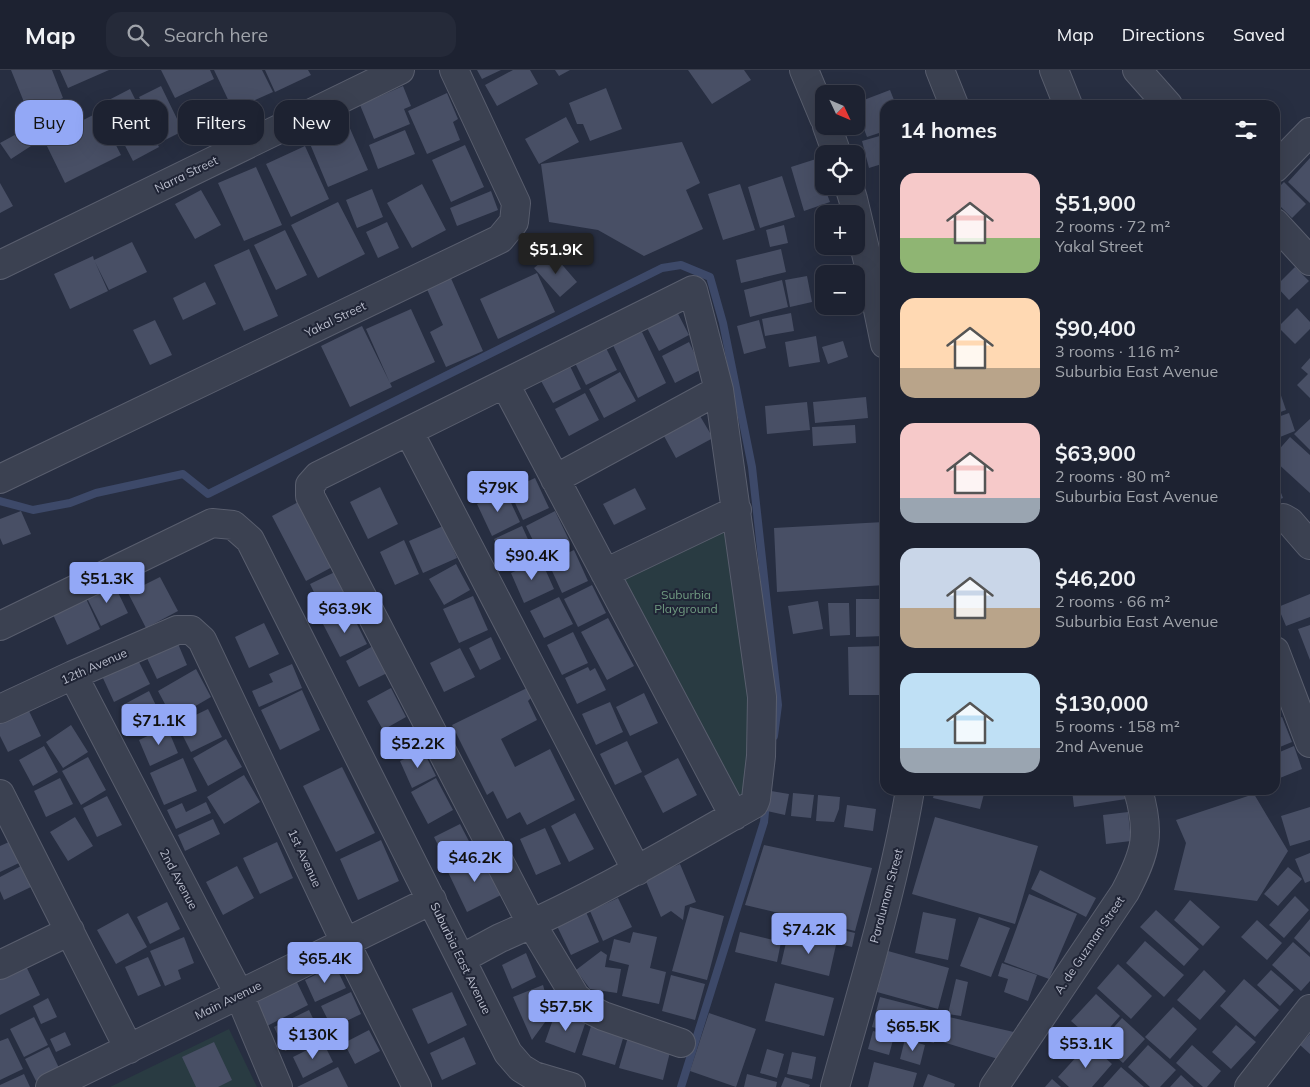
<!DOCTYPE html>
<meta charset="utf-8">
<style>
:root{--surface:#1d2231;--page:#252a39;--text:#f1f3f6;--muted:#a0a4ab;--line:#3b3f4d;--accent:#93a8f6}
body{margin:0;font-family:Mulish,sans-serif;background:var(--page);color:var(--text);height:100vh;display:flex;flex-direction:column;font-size:19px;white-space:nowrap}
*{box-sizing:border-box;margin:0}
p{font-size:16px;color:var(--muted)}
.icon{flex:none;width:28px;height:28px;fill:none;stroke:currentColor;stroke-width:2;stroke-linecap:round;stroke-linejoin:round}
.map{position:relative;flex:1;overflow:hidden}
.details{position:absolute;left:880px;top:30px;width:400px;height:695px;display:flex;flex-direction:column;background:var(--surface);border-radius:15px;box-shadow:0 5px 20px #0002,0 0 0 1px var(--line)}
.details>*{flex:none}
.top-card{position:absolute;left:15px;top:30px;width:475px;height:45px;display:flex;gap:10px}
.needle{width:32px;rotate:134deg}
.controls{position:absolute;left:815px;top:15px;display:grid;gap:10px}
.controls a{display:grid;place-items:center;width:50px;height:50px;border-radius:10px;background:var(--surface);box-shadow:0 5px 20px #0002,0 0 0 1px var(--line);font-size:25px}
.price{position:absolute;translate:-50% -42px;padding:0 11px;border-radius:5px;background:var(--accent);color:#111;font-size:16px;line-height:32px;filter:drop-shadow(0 1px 2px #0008)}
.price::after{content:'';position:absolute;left:50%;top:30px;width:15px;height:11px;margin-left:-8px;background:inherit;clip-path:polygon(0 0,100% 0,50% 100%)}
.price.selected{background:#222;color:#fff}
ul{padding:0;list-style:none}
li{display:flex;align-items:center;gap:15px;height:125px;padding:0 20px}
li span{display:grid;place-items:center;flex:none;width:140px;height:100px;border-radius:15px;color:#555}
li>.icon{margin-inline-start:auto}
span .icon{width:60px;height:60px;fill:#fffc;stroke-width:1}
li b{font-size:21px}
h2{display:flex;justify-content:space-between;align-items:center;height:60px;padding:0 20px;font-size:21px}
.tag{padding:0 18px;border-radius:15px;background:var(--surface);box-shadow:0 5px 20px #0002,0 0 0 1px var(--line);font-size:18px;line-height:45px}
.tag.selected{background:var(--accent);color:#111}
header{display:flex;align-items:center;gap:30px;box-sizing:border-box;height:70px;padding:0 25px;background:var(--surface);border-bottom:1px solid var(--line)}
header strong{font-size:24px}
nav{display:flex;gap:28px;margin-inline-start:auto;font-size:18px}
.search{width:350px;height:45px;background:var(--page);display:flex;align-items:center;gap:12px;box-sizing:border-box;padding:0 18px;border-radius:15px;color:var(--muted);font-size:19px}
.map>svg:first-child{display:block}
.green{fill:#293b42}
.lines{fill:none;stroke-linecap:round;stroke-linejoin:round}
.stream{stroke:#3d4969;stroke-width:8}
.building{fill:#484f65}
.minor-casing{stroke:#595e6e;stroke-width:30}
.minor{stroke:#3b4151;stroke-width:28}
.labels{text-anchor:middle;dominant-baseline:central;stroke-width:4;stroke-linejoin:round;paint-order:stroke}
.street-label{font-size:12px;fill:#b8bccb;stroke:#202536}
.park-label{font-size:12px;fill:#709b81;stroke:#202536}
</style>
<header>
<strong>Map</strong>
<div class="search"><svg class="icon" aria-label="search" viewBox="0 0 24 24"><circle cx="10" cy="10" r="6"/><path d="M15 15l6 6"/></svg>Search here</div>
<nav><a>Map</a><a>Directions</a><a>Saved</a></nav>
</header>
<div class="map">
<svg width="1310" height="1017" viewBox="0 0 1310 1017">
<rect width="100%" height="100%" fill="#272e41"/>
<path class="green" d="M729,454L753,658L741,733L614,506Z
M229,959L257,1017H110Z"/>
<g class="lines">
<path class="stream" d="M0,431L33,440L70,433L96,423L183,404L208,424L662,198L681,195L710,207L723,253L752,397L778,635L774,666
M681,1017L764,752L766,732"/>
</g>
<path class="building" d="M11,0H52L63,28L28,42Z
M60,0H109L68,18Z
M161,0H210L214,9L175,28Z
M214,0H262L273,22L233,40Z
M265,0H308L311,5L275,22Z
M477,0H501L482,9Z
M513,0H530L538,14L497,36L485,15Z
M555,0H570L559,6Z
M688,0H744L751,10L712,34Z
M161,16L183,61L161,72L139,27Z
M403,16L411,36L404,39L410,54L374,69L360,35Z
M606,18L622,59L590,71L583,54H577L569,33Z
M130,19L159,77L133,91L103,33Z
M890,20L896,35H885V61L867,67L856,38V33Z
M447,23L458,49L453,52L460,70L427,84L408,41Z
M342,40L368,100L328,117L303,57Z
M99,42L121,85L65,113L44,70Z
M566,47L579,72L539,94L525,69Z
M405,60L415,84L378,99L369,75Z
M22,61L31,76L11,89L0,73Z
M883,65L885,72V93L869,98L862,71Z
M682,72L700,113L686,120L703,159L644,186L598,160L549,152L541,94Z
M465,75L484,117L451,132L432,90Z
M305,76L329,129L291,147L266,94Z
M1310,88V133L1288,112Z
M816,89L824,116L830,132L804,141L791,97Z
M256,97L282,155L244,171L218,113Z
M782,106L795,147L760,158L748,117Z
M1284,112L1306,134L1292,148L1275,131V121Z
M0,113L13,136L0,143Z
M422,114L446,160L412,178L387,133Z
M740,114L755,160L723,170L708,124Z
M372,119L383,147L357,158L346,130Z
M201,120L221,155L195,169L175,134Z
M491,121L498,140L457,156L450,138Z
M338,132L365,184L318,208L291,155Z
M387,152L399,178L378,188L366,162Z
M784,155L788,173L770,177L766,160Z
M285,160L307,205L276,220L254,175Z
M132,172L147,202L109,220L95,192L108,221L70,239L54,204L93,186L94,190Z
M249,179L278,246L244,261L214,195Z
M781,179L786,202L741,213L736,190Z
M552,183L577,212L560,227L534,198Z
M1295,197L1309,211L1289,230L1276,216Z
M537,203L555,242L498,269L480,229Z
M450,206L483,281L446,297L430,262L443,255L426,217Z
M807,206L812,232L790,237L785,210Z
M824,207V231L822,232L816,209Z
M782,210L788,237L750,247L744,220Z
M205,212L216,234L183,250L173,228Z
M674,236L689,265L659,281L644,252Z
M1297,238L1310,252V259L1295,274L1278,257Z
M411,239L435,292L390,313L366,259Z
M791,243L794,261L765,266L762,249Z
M155,250L172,285L150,295L133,260Z
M759,250L766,278L744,284L737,256Z
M362,256L392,317L350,337L321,276Z
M642,262L666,313L638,328L612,273Z
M816,266L820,292L789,297L785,272Z
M843,271L848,287L828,294L822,277Z
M689,272L702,299L675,313L662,286Z
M604,274L617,300L586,315L573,289Z
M1310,288V328L1297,315L1308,304L1301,298Z
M569,294L581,319L553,333L540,309Z
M620,302L636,331L604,348L589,319Z
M1275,308L1286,340L1275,344Z
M585,323L599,350L569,366L555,339Z
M866,327L868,348L815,353L813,332Z
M807,332L810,360L767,364L765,336Z
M1289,343L1295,361L1275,369V348Z
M700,346L713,368L676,388L664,366Z
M1310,349V380L1294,364Z
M855,355L856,373L813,376L812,357Z
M1290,367L1310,385V423L1275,391V384Z
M1275,407L1283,428L1275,431Z
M535,408L549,438L523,450L509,420Z
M380,417L398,454L368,469L350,432Z
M635,418L646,439L614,455L603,434Z
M505,420L520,452L492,466L477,434Z
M302,430L336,495L306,511L272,446Z
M21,441L31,464L3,475L0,468V449Z
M555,441L570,472L541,487L526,456Z
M884,452L885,515L777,522L774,458Z
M443,456L457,488L423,503L409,471Z
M522,456L535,485L507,498L494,469Z
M404,470L419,504L395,515L380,482Z
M574,480L588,511L562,523L548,492Z
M541,490L554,519L524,533L511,503Z
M456,494L470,520L444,535L429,509Z
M337,501L351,533L325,545L310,514Z
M160,507L178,541L146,558L128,523Z
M113,512L128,543L101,556L86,526Z
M592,515L606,543L578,557L564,529Z
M82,520L100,559L67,575L49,536Z
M1310,524V547L1286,556L1278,537Z
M473,526L488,560L459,573L443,539Z
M559,527L573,554L544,568L530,541Z
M856,529H885V566L856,567Z
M818,531L823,559L793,564L788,536Z
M828,533H849L850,565L830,566Z
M350,540L367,574L340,587L323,554Z
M608,548L634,596L607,610L581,562Z
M264,553L279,584L249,598L235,567Z
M1310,555V590L1298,559Z
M573,562L588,593L562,605L547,575Z
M491,567L501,589L480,600L469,578Z
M176,569L187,595L157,609L145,584Z
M373,576L387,603L359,617L346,591Z
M885,576V625H849L848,577Z
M460,578L475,607L444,622L430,593Z
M137,588L150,614L114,632L102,606Z
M292,594L302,618L259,637L252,621L273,612L269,604Z
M588,597L590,601L595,598L606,620L577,634L565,608Z
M196,599L211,627L173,649L158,621Z
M391,618L406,647L383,660L367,631Z
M527,618L532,627L528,631L537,650L501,669L515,697L550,679L575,730L527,755L520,742L507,749L493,721L487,725L452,655Z
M302,620L320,660L280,680L261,640Z
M149,621L163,650L135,664L121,636Z
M644,623L658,653L630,666L616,637Z
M610,632L623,662L596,675L582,644Z
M28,639L41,666L8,682L0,666V652Z
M208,639L222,667L191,682L177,654Z
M1282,647L1292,672L1275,679V649Z
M71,655L88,682L63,698L46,672Z
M167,657L178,683L150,696L139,670Z
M226,669L242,697L208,716L193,688Z
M627,671L642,702L615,715L600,684Z
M44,676L58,702L33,716L19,690Z
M1294,676L1302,699L1275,710V684Z
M423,680L436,706L412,718L400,691Z
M88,687L106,720L81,735L62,701Z
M183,688L197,721L164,735L150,703Z
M678,688L697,725L663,743L644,706Z
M342,697L375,763L336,782L303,716Z
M244,705L260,732L224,754L207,727Z
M60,708L73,734L46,747L34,721Z
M436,708L453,740L428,754L411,722Z
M935,720H985L980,739L933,728Z
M1072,720H1125L1126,729L1074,737Z
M771,721L789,724L785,745L767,741Z
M793,723L814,725L811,748L791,746Z
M1254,724L1288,781L1257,831L1174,820L1186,773L1176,750Z
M818,725L840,727L839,739L834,752L816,751Z
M107,726L122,755L97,767L83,738Z
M206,732L211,743L176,759L167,740L182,733L186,742Z
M847,735L876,739L873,761L844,757Z
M1310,737V770L1290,776L1281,746Z
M1128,742L1131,771L1106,774L1103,745Z
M575,743L594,779L569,792L551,756Z
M75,747L93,776L68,791L50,762Z
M935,747L1038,776L1015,854L912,824Z
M213,749L220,764L185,781L178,765Z
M460,754L472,777L446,791L434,767Z
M545,758L561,794L536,805L520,769Z
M381,770L399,811L358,830L340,789Z
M9,772L19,793L0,802V776Z
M277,772L293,808L260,824L243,788Z
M764,775L872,798L855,861L745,835Z
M1310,783V811L1305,813L1295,789Z
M477,786L483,797L489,794L503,824L467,842L447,800Z
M680,794L696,832L685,836L683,850L671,841L661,847L645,809Z
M23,795L33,816L4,830L0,821V807Z
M237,796L254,828L223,845L206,812Z
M1288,797L1302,809L1278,836L1264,824Z
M1040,800L1096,828L1086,847L1031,819Z
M1029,824L1077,844L1049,909L1004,892Z
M1295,826L1309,840L1284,868L1269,855Z
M618,828L632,857L603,871L590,841Z
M1190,830L1220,857L1203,876L1174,850Z
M167,832L180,859L150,874L137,847Z
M690,837L724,846L707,910L672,901Z
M1156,840L1199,879L1184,896L1140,857Z
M586,842L599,872L571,885L557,856Z
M923,842L956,849L948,890L915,883Z
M128,843L147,877L116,894L97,860Z
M979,847L1010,858L991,907L960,896Z
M1310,849V883L1294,868Z
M1257,850L1282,873L1267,890L1241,867Z
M805,851L855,863L852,877L801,865Z
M633,862L657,867L650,898L666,902L659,934L622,926L629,895L609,890L614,869L630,873Z
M740,862L781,872L777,892L735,882Z
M788,864L836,875L829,906L781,894Z
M184,867L194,893L178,900L181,909L165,916L150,881Z
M1145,871L1184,905L1164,927L1126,893Z
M1293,872L1310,887V911L1301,921L1272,895Z
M601,881L607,885L605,897L621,899L617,923L590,919L576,900Z
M888,881L949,898L938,939L877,922Z
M526,883L536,907L512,919L502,895Z
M148,887L161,916L138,926L125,897Z
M24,892L40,925L0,945V903Z
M1002,893L1037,905L1028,931L1004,922L1008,909L998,906Z
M1118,894L1152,926L1131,949L1097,918Z
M335,895L346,918L315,932L305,910Z
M1204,900L1226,921L1200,950L1177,930Z
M1271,900L1294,920L1280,936L1257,915Z
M293,904L308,935L267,956L252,924Z
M671,905L705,914L695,950L662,941Z
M956,909L968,912L961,946L948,944Z
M1244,909L1279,940L1255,967L1220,936Z
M775,913L834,928L824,966L765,951Z
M543,915L551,944L532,970L513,927Z
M351,922L361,944L332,958L321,936Z
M452,922L467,955L428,974L412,939Z
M1096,924L1120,946L1096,973L1071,951Z
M880,927L942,943L934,973L872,957Z
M48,928L57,947L41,954L33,936Z
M1173,937L1197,959L1170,989L1145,967Z
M309,940L321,965L285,981L274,957Z
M556,941L586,951L575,983L545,972Z
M709,943L756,959L736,1017L690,1001Z
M34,947L48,975L24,987L10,959Z
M949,947L1018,963L998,989L943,972Z
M1122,948L1145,969L1123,993L1100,973Z
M1236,955L1256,972L1231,999L1212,982Z
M591,956L624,965L615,995L582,985Z
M369,960L380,981L355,994L344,973Z
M873,961L894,966L889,985L868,979Z
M65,962L71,975L56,982L50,969Z
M1310,964V984L1300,975Z
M464,967L476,994L442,1010L430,983Z
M628,967L671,978L663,1010L619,998Z
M8,968L23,999L0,1010V971Z
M905,969L925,975L920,995L900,989Z
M214,972L232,1010L218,1017H196L182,987Z
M323,972L333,992L303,1008L293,987Z
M1089,973L1112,994L1092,1017H1069L1058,1007Z
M1148,975L1176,1000L1160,1017H1150L1128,997Z
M1192,975L1221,1001L1207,1017H1203L1176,993Z
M49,977L60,1000L36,1011L25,989Z
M767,979L784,984L777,1008L760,1003Z
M792,982L816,987L812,1009L787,1004Z
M874,992L917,1003L913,1017H868Z
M338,997L348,1017H297Z
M1121,997L1144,1017H1103Z
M24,1004L30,1017H0V1015Z
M747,1004L777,1012L776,1017H744Z
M928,1004L955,1014L954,1017H923Z
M1181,1005L1194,1017H1170Z
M785,1007L810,1015L809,1017H781Z
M1052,1009L1061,1017H1045Z"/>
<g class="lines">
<defs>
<path id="minor" d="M804,0L824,48
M940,0L954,35
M1054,0L1068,35
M1137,0L1168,35
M827,56L837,84
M1275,98L1310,62
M849,116L853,129L869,196L885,274
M1275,153L1310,191
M0,195L400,0
M505,314L734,746
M409,362L637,801
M0,409L500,169L514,152L516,133L454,0
M555,409L719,320
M1275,450L1283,448L1290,452L1310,475
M605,503L737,440
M0,556L212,453L233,455L250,470L508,983L521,998L534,1006L571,1017
M1275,581L1310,673
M73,605L239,924L278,1017
M0,639L73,605L177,560H191L202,570L345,872L417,1017
M0,724L129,979
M461,889L500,868C588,830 671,781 754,734L756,729L761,686L762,627L719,320L693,220L318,406L310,415V426L531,853L575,926L589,939L603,946L681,973
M0,895L70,861
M50,1017L432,830
M835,1017C862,919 893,821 910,720
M994,1017L1125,822C1146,782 1151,764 1138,720
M1249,1017L1310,939"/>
</defs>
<use href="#minor" class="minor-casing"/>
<use href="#minor" class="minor"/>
</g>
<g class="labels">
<g class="street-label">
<text transform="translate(186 104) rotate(-26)">Narra Street</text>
<text transform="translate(335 249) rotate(-26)">Yakal Street</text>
<text transform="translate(94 596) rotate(-24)">12th Avenue</text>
<text transform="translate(305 788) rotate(65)">1st Avenue</text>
<text transform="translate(179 809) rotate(62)">2nd Avenue</text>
<text transform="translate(886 826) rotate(-75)">Paraluman Street</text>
<text transform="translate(1089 875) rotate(-56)">A. de Guzman Street</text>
<text transform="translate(461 888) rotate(64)">Suburbia East Avenue</text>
<text transform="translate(228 930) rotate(-26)">Main Avenue</text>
</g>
<g class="park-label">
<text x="686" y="524">Suburbia<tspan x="686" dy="14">Playground</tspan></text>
</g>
</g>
</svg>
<div class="controls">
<a><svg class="needle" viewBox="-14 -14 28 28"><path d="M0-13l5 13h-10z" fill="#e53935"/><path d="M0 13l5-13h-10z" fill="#a0a4ab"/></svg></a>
<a><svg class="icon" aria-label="locate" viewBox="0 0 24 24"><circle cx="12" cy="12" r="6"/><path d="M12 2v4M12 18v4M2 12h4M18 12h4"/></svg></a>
<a>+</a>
<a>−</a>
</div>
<b class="price selected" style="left:556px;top:205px">$51.9K</b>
<b class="price" style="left:498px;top:443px">$79K</b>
<b class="price" style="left:532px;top:511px">$90.4K</b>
<b class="price" style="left:107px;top:534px">$51.3K</b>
<b class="price" style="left:345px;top:564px">$63.9K</b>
<b class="price" style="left:159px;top:676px">$71.1K</b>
<b class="price" style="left:418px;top:699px">$52.2K</b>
<b class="price" style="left:475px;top:813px">$46.2K</b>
<b class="price" style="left:809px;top:885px">$74.2K</b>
<b class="price" style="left:325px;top:914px">$65.4K</b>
<b class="price" style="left:566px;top:962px">$57.5K</b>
<b class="price" style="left:913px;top:982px">$65.5K</b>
<b class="price" style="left:313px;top:990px">$130K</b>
<b class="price" style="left:1086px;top:999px">$53.1K</b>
<div class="top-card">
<a class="tag selected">Buy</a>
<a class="tag">Rent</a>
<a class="tag">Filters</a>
<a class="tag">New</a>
</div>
<section class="details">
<h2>14 homes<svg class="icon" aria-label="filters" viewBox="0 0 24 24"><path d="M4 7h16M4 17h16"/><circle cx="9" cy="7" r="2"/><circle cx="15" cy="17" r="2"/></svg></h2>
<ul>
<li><span style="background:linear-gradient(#f6c9c9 65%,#8fb573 0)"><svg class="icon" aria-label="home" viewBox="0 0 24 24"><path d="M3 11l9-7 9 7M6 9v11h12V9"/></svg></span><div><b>$51,900</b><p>2 rooms · 72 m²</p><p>Yakal Street</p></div></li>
<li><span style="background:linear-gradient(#ffd9b3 70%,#b9a48a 0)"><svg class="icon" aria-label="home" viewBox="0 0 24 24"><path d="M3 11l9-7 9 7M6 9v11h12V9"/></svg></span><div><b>$90,400</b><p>3 rooms · 116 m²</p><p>Suburbia East Avenue</p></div></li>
<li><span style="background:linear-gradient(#f6c9c9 75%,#9aa5b1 0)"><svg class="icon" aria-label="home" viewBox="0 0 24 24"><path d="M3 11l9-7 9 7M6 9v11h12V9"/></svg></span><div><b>$63,900</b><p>2 rooms · 80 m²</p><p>Suburbia East Avenue</p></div></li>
<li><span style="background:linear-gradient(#c9d6e8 60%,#b9a48a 0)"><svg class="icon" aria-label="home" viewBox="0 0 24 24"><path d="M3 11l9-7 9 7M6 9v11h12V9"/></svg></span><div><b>$46,200</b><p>2 rooms · 66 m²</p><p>Suburbia East Avenue</p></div></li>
<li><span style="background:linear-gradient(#bfe0f5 75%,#9aa5b1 0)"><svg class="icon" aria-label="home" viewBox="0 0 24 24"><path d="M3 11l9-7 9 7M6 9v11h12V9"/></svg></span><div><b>$130,000</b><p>5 rooms · 158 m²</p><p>2nd Avenue</p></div></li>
</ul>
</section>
</div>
